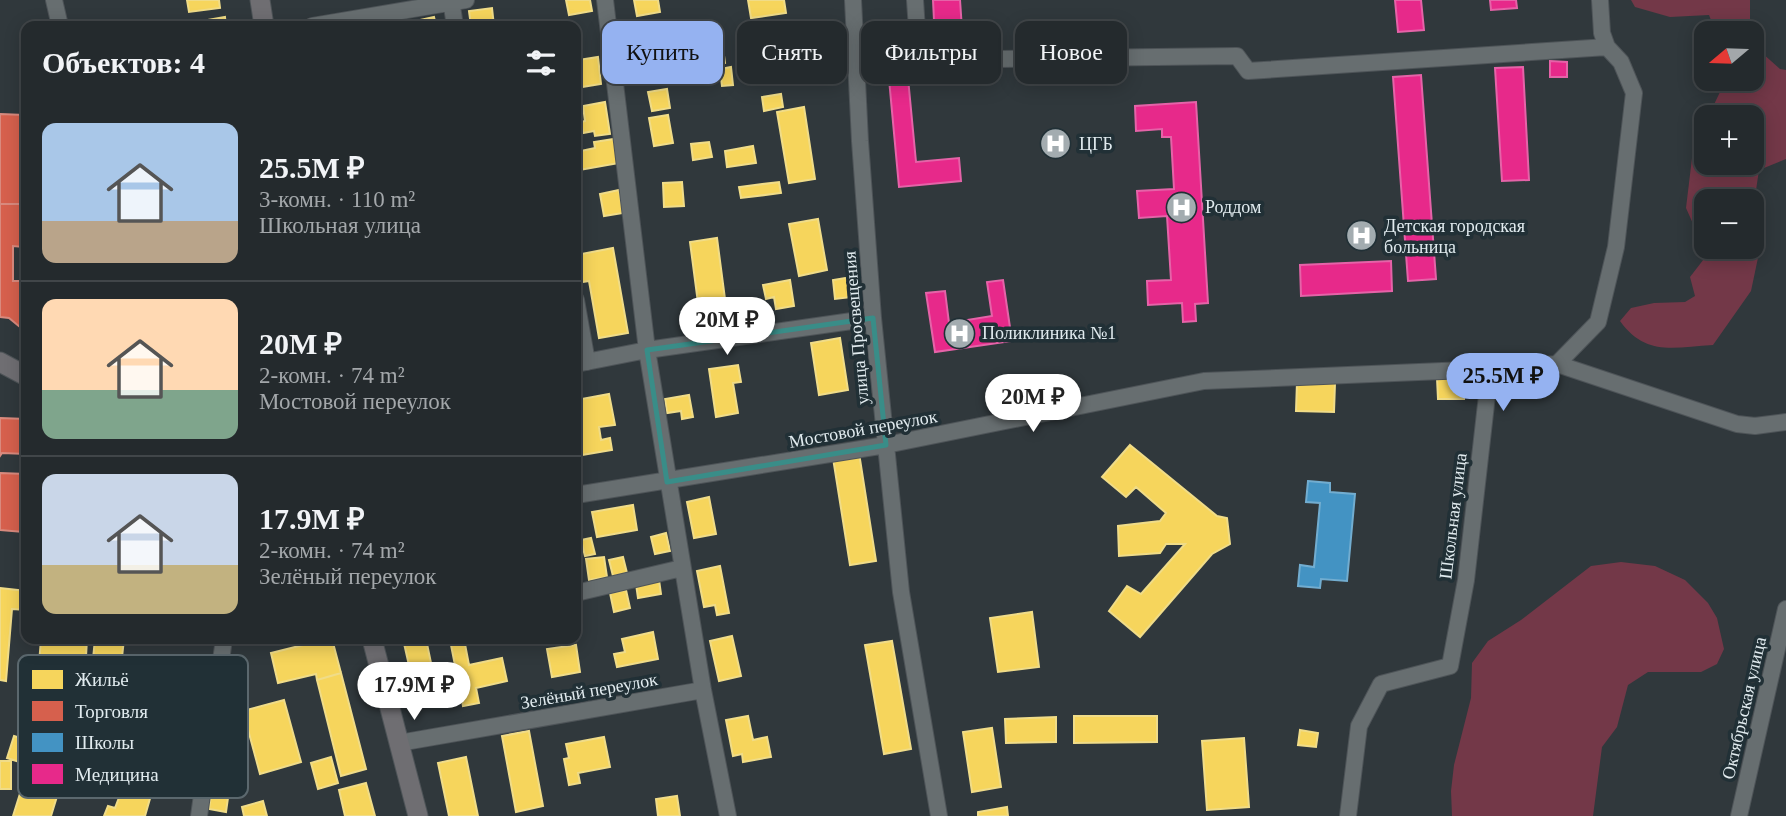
<!DOCTYPE html>
<html lang="ru">
<meta charset="utf-8">
<style>
:root{--surface:#242a2d;--page:#303639;--text:#f1f3f6;--muted:#a3a7aa;--line:#414649;--accent:#95b2f1}
body{margin:0;font-family:"Times New Roman",serif;background:var(--page);color:var(--text);height:100vh;display:flex;flex-direction:column;font-size:26px;white-space:nowrap}
*{box-sizing:border-box;margin:0}
p{font-size:23px;color:var(--muted)}
.icon{flex:none;width:38px;height:38px;fill:none;stroke:currentColor;stroke-width:2;stroke-linecap:round;stroke-linejoin:round}
.map{position:relative;flex:1;overflow:hidden}
.drawer{position:absolute;left:21px;top:21px;width:560px;height:623px;display:flex;flex-direction:column;background:var(--surface);border-radius:14px;box-shadow:0 4px 18px #0003,0 0 0 2px var(--line)}
.drawer>*{flex:none}
.banner{position:absolute;left:602px;top:21px;width:665px;height:63px;display:flex;gap:14px}
.needle{width:46px;rotate:251deg}
.tools{position:absolute;left:1694px;top:21px;display:grid;gap:14px}
.tools a{display:grid;place-items:center;width:70px;height:70px;border-radius:14px;background:var(--surface);box-shadow:0 4px 18px #0003,0 0 0 2px var(--line);font-size:35px}
.price{position:absolute;translate:-50% -60px;padding:0 16px;border-radius:24px;background:#fff;color:#222;font-size:23px;line-height:46px;filter:drop-shadow(0 2px 4px #0008)}
.price::after{content:'';position:absolute;left:50%;top:42px;width:21px;height:16px;margin-left:-10px;background:inherit;clip-path:polygon(0 0,100% 0,50% 100%)}
.price.selected{background:var(--accent);color:#111}
ul{padding:0;list-style:none}
li{display:flex;align-items:center;gap:21px;height:175px;padding:0 21px}
li+li{border-top:2px solid var(--line)}
li span{display:grid;place-items:center;flex:none;width:196px;height:140px;border-radius:14px;color:#555}
li>.icon{margin-inline-start:auto}
span .icon{width:84px;height:84px;fill:#fffc;stroke-width:1}
li b{font-size:30px}
h2{display:flex;justify-content:space-between;align-items:center;height:84px;padding:0 21px;font-size:30px}
.tag{padding:0 24px;border-radius:14px;background:var(--surface);box-shadow:0 4px 18px #0003,0 0 0 2px var(--line);font-size:24px;line-height:63px}
.tag.selected{background:var(--accent);color:#111}
.map>svg:first-child{display:block}
.green{fill:#733848;fill-rule:evenodd}
.homes{fill:#f6d55c;stroke:#f0dc88;stroke-width:2}
.shops{fill:#d6604d;stroke:#d98a7e;stroke-width:2}
.schools{fill:#4393c3;stroke:#72add0;stroke-width:2}
.health{fill:#e7298a;stroke:#e563a8;stroke-width:2}
.lines{fill:none;stroke-linecap:round;stroke-linejoin:round}
.minor-casing{stroke:#4e5458;stroke-width:18}
.major-casing{stroke:#4e5458;stroke-width:21}
.minor{stroke:#676e70;stroke-width:16}
.major{stroke:#6f6e72;stroke-width:19}
.marked{fill:none;stroke:#398d88;stroke-width:5;stroke-linejoin:round}
.labels{text-anchor:middle;dominant-baseline:central;stroke-width:7;stroke-linejoin:round;paint-order:stroke}
.poi-label{font-size:18px;fill:#e1ebef;stroke:#213036;text-anchor:start}
.street-label{font-size:18px;fill:#e1ebef;stroke:#213036}
.key{fill:#213036;stroke:#5b686e;stroke-width:2}
.key-label{font-size:19px;fill:#e1ebef}
</style>
<div class="map">
<svg width="1786" height="816" viewBox="0 0 1786 816">
<rect width="100%" height="100%" fill="#30383c"/>
<path class="green" d="M1631,0H1750V33H1716L1709,15L1670,17L1635,7Z
M1752,44L1780,69L1786,70V159L1759,170L1755,197L1759,253L1751,291L1713,345C1674,347 1646,357 1620,321L1631,308L1654,303L1685,302L1695,296L1690,277L1707,255L1686,208L1692,158L1706,122V163H1752V117H1708L1720,92L1718,79H1752ZM1706,201H1752V247H1706Z
M1621,562L1655,566L1685,580L1708,603L1717,618L1724,649L1717,664L1701,672H1648L1628,685L1617,727L1602,747L1593,816H1452L1451,791L1454,765L1471,698L1472,663L1488,641L1521,620L1591,566Z"/>
<path class="homes" d="M187,0H219L220,8L189,12Z
M566,0H590L592,11L569,15Z
M634,0H658L660,12L637,16Z
M748,0H784L786,13L751,18Z
M492,8L494,26H471L469,11Z
M225,17L226,26H197L196,22Z
M434,17L436,26H412L411,22Z
M658,26L661,37L633,42L631,31Z
M793,35L796,53L774,57L771,38Z
M723,48L725,63L705,67L703,51Z
M658,51L662,77L642,80L638,54Z
M598,57L601,84L576,88V71H579L578,60Z
M800,60L802,72L788,74L786,62Z
M731,67L733,85L722,86L720,69Z
M667,89L670,108L652,111L648,92Z
M781,94L783,107L764,111L762,97Z
M605,102L610,134L595,136L594,131L583,133L581,122L585,121L583,106Z
M804,107L815,179L789,183L777,112Z
M668,115L673,143L654,146L649,118Z
M614,139L619,163L579,170L576,152L595,148L594,142Z
M709,142L712,157L693,160L691,144Z
M753,146L756,163L727,167L725,151Z
M682,182L684,206L664,207L663,183Z
M779,182L781,193L741,198L739,187Z
M619,190L623,213L604,216L600,194Z
M818,219L827,270L799,276L789,224Z
M717,238L725,299L698,303L690,242Z
M613,248L628,333L599,338L589,281L576,283V255Z
M858,276L861,296L835,299L833,280Z
M790,280L794,306L776,309L774,297L766,299L763,285Z
M840,338L848,390L819,395L811,343Z
M738,365L741,382L733,383L738,413L716,417L709,369Z
M1437,378H1464V399H1438Z
M1297,382L1335,383L1334,412L1296,411Z
M609,394L615,425L599,427L601,440L610,438L612,450L576,456V400Z
M689,395L693,417L682,419L681,411L667,413L665,399Z
M1130,445L1217,516L1227,518L1230,544L1212,554L1140,637L1109,611L1127,586L1141,594L1185,544H1166L1160,553L1119,556L1118,526L1160,521L1166,513L1136,487L1126,497L1102,477Z
M859,453L876,561L850,565L833,458Z
M709,497L716,534L694,538L687,502Z
M633,505L637,530L597,537L592,512Z
M666,533L670,551L655,554L651,537Z
M591,538L595,554L585,556L581,540Z
M604,557L607,577L589,580L586,559Z
M623,557L627,573L613,576L609,560Z
M720,566L729,613L717,615L715,605L704,607L697,571Z
M659,580L661,594L638,598L636,584Z
M0,588L26,591V610L12,609L6,681L0,680Z
M626,590L630,608L614,612L610,593Z
M1032,612L1039,667L998,672L990,618Z
M653,632L658,659L617,667L614,654L625,652L622,639Z
M732,636L741,676L719,681L710,641Z
M41,639H87L84,692H74L72,714L45,712L48,664H39Z
M95,639H124L116,712L88,709Z
M306,639H332L341,673L317,680L316,674L278,683L271,653L307,644Z
M403,639H426L435,682L427,684L429,693L416,696Z
M464,639L469,665L502,658L507,681L476,688L479,703L463,706L450,640Z
M892,641L911,749L884,754L865,645Z
M576,645L580,672L552,677L547,649Z
M341,673L366,769L341,776L317,680Z
M284,700L301,762L260,774L243,711Z
M748,716L753,740L767,737L771,757L743,762L742,754L733,756L726,720Z
M1074,716H1157V742L1074,743Z
M1056,717V742L1006,743L1005,719Z
M221,724L238,727L226,812L209,809Z
M992,728L1001,787L972,792L963,732Z
M1300,730L1318,733L1316,747L1298,745Z
M529,731L543,806L516,812L502,736Z
M14,736L70,754L51,816H13L29,765L7,758Z
M142,737L166,743L145,816H104L108,806L115,808Z
M604,737L610,767L578,773L580,783L569,785L564,759L569,758L566,744Z
M1244,738L1249,807L1207,810L1202,741Z
M331,757L338,783L318,789L311,763Z
M466,757L478,816H449L438,763Z
M0,761H11V789H0Z
M366,783L375,816H345L339,790Z
M677,796L680,816H658L656,799Z
M263,801L267,816H244L242,807Z
M1007,807L1008,816H978V812Z"/>
<path class="shops" d="M0,114L24,115L22,204H0Z
M0,204H22L23,247L13,246V281H26V332L9,318L0,317Z
M0,418L26,419V454L2,453L0,456Z
M0,473L26,474L23,532L0,530Z"/>
<path class="schools" d="M1308,481L1330,483V492L1355,494L1347,581L1321,579L1320,588L1298,586L1300,565L1314,567L1320,503L1306,502Z"/>
<path class="health" d="M933,0H960L964,59L936,61Z
M1395,0H1421L1424,30L1398,32Z
M1490,0H1516L1517,8L1491,10Z
M1550,61L1567,62V77H1550Z
M1523,67L1529,180L1502,181L1495,68Z
M1421,75L1436,279L1408,281L1393,77Z
M908,78L916,162L959,158L961,181L899,187L889,79Z
M1196,102L1208,303L1195,304L1196,321L1183,322L1182,303L1148,305L1147,281L1171,280L1167,216L1139,218L1137,191L1174,189L1171,137H1162V129L1136,131L1135,106Z
M1391,261L1392,291L1301,296L1300,265Z
M1003,280L1012,341L935,352L926,293L945,291L949,323L992,316L987,282Z"/>
<g class="lines">
<defs>
<path id="minor" d="M54,0L60,26
M451,0L455,26
M605,0L647,350L703,690L728,816
M853,0L860,141L873,318L901,592L939,816
M915,0L919,60L1237,56L1248,71L1607,47
M312,26L466,0
M576,300L587,362
M576,364L647,350L873,318
M1557,364L1737,424L1755,426L1786,422
M576,495L886,445L1204,381L1490,369
M576,593L682,568
M399,743L703,690
M199,816L224,639
M1348,816L1359,726L1381,684L1450,666L1466,580L1490,369L1557,364L1598,322L1616,247L1634,93L1621,62L1607,47L1602,33L1600,0
M1739,816L1786,609"/>
<path id="major" d="M260,0L264,26
M0,362L26,376
M372,639L418,816"/>
</defs>
<use href="#minor" class="minor-casing"/>
<use href="#major" class="major-casing"/>
<use href="#minor" class="minor"/>
<use href="#major" class="major"/>
</g>
<path class="marked" d="M873,318L886,445L667,482L647,350Z"/>
<defs>
<symbol id="hospital-disc" viewBox="-11 -11 22 22"><circle r="9.5" fill="#a3acb0" stroke="#213036"/><path d="M-5-5h3v3.5h4V-5h3V5h-3V1.5h-4V5h-3Z" fill="#fff"/></symbol>
</defs>
<g fill-rule="evenodd">
<use href="#hospital-disc" x="1038" y="126" width="35" height="35"/>
<use href="#hospital-disc" x="1164" y="190" width="35" height="35"/>
<use href="#hospital-disc" x="1344" y="218" width="35" height="35"/>
<use href="#hospital-disc" x="942" y="316" width="35" height="35"/>
</g>
<g class="labels">
<g class="poi-label">
<text x="1079" y="144">ЦГБ</text>
<text x="1205" y="207">Роддом</text>
<text x="1384" y="226">Детская городская<tspan x="1384" dy="21">больница</tspan></text>
<text x="982" y="333">Поликлиника №1</text>
</g>
<g class="street-label">
<text transform="translate(856 328) rotate(-95)">улица Просвещения</text>
<text transform="translate(863 429) rotate(-10)">Мостовой переулок</text>
<text transform="translate(1453 516) rotate(-83)">Школьная улица</text>
<text transform="translate(589 691) rotate(-10)">Зелёный переулок</text>
<text transform="translate(1744 708) rotate(-77)">Октябрьская улица</text>
</g>
</g>
<rect x="18" y="655" width="230" height="143" rx="10" class="key"/>
<rect x="32" y="670" width="31" height="19" fill="#f6d55c"/>
<rect x="32" y="701" width="31" height="20" fill="#d6604d"/>
<rect x="32" y="733" width="31" height="19" fill="#4393c3"/>
<rect x="32" y="764" width="31" height="20" fill="#e7298a"/>
<g class="key-label">
<text x="75" y="686">Жильё</text>
<text x="75" y="718">Торговля</text>
<text x="75" y="749">Школы</text>
<text x="75" y="781">Медицина</text>
</g>
</svg>
<div class="tools">
<a><svg class="needle" viewBox="-14 -14 28 28"><path d="M0-13l5 13h-10z" fill="#e53935"/><path d="M0 13l5-13h-10z" fill="#a3a7aa"/></svg></a>
<a>+</a>
<a>−</a>
</div>
<b class="price" style="left:727px;top:357px">20M ₽</b>
<b class="price selected" style="left:1503px;top:413px">25.5M ₽</b>
<b class="price" style="left:1033px;top:434px">20M ₽</b>
<b class="price" style="left:414px;top:722px">17.9M ₽</b>
<div class="banner">
<a class="tag selected">Купить</a>
<a class="tag">Снять</a>
<a class="tag">Фильтры</a>
<a class="tag">Новое</a>
</div>
<section class="drawer">
<h2>Объектов: 4<svg class="icon" aria-label="filters" viewBox="0 0 24 24"><path d="M4 7h16M4 17h16"/><circle cx="9" cy="7" r="2"/><circle cx="15" cy="17" r="2"/></svg></h2>
<ul>
<li><span style="background:linear-gradient(#a9c7e8 70%,#b9a48a 0)"><svg class="icon" aria-label="home" viewBox="0 0 24 24"><path d="M3 11l9-7 9 7M6 9v11h12V9"/></svg></span><div><b>25.5M ₽</b><p>3-комн. · 110 m²</p><p>Школьная улица</p></div></li>
<li><span style="background:linear-gradient(#ffd9b3 65%,#7fa58c 0)"><svg class="icon" aria-label="home" viewBox="0 0 24 24"><path d="M3 11l9-7 9 7M6 9v11h12V9"/></svg></span><div><b>20M ₽</b><p>2-комн. · 74 m²</p><p>Мостовой переулок</p></div></li>
<li><span style="background:linear-gradient(#c9d6e8 65%,#c2b280 0)"><svg class="icon" aria-label="home" viewBox="0 0 24 24"><path d="M3 11l9-7 9 7M6 9v11h12V9"/></svg></span><div><b>17.9M ₽</b><p>2-комн. · 74 m²</p><p>Зелёный переулок</p></div></li>
</ul>
</section>
</div>
